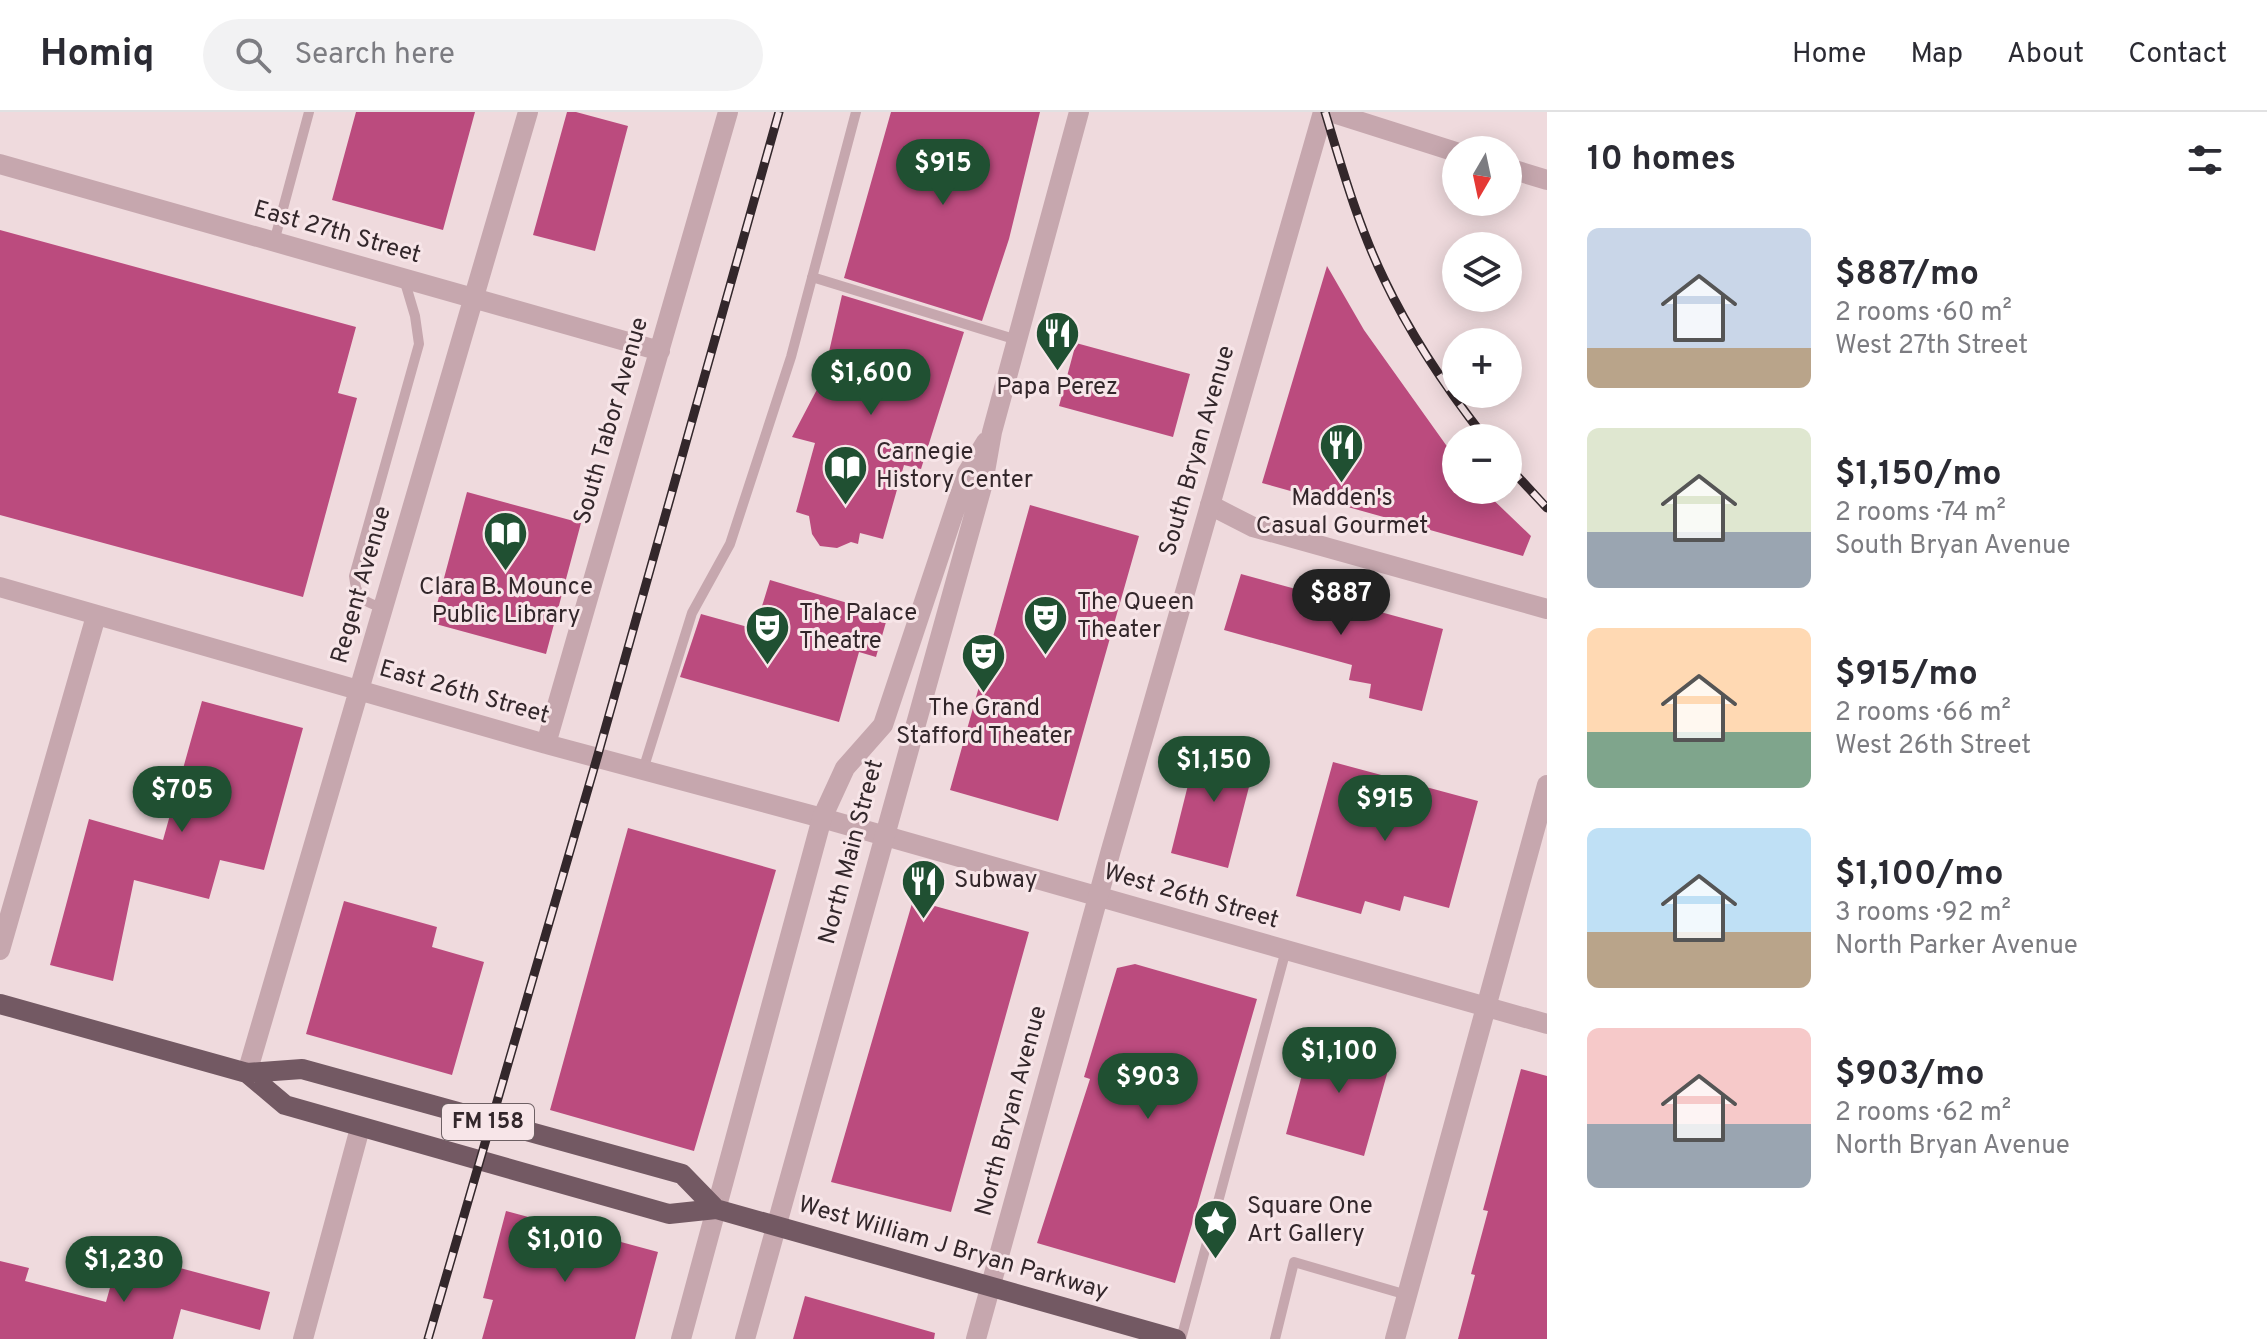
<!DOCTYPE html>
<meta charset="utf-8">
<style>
:root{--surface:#fff;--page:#f2f2f3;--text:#2b2b33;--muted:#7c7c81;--line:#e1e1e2;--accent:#205032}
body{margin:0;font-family:Overpass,sans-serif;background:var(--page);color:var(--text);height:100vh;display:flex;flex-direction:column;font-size:30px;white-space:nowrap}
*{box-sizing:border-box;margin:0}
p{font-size:26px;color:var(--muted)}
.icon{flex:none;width:44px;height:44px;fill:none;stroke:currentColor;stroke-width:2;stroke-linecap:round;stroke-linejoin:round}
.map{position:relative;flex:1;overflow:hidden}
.drawer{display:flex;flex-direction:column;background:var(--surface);width:720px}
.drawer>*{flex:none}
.needle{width:52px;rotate:189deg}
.tools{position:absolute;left:1442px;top:24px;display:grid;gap:16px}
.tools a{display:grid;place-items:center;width:80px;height:80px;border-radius:50%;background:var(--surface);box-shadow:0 4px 20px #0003;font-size:40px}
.price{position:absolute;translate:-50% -68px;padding:0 18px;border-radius:28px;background:var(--accent);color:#fff;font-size:26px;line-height:52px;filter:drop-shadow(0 2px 4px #0008)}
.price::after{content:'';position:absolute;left:50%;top:48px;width:24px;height:18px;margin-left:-12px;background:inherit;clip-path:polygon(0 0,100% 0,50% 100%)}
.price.active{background:#222;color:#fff}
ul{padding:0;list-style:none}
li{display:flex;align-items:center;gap:24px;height:200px;padding:0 40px}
li span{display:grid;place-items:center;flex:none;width:224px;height:160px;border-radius:12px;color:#555}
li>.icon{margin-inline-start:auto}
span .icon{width:96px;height:96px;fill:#fffc;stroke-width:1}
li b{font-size:34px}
h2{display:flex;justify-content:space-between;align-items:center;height:96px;padding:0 40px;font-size:34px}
header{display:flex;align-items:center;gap:48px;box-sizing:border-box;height:112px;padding:0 40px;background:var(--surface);border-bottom:2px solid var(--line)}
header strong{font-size:38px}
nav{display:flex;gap:44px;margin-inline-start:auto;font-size:28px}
.search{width:560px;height:72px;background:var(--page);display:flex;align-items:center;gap:20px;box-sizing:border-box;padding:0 28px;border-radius:44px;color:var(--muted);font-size:30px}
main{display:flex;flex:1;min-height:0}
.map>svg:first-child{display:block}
.building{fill:#bb4b7e}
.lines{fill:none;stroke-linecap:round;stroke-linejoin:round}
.service{stroke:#c6a7ae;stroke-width:10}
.minor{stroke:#c6a7ae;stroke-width:20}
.tertiary{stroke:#c6a7ae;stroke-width:20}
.primary{stroke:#735963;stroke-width:20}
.rail-casing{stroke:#33272b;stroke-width:9}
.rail{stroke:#f7e5e8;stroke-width:6;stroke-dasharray:18;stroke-linecap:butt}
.labels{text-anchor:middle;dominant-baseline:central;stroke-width:6;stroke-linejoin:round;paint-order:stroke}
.shield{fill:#f7e5e8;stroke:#6e6064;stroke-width:2}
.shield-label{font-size:22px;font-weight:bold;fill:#33272b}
.street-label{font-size:24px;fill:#33272b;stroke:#f7e5e8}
.poi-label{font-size:24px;fill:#33272b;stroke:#f7e5e8;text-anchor:start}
</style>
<header>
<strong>Homiq</strong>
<div class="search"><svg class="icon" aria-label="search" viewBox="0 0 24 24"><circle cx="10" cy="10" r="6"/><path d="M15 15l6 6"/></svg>Search here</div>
<nav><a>Home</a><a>Map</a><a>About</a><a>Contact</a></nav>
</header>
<main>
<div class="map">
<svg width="1547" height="1227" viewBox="0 0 1547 1227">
<rect width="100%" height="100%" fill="#efdadd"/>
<path class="building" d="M356,0H475L443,118L332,88Z
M567,0H576L628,14L595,139L533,123Z
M891,0H1040L1009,127L982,209L844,166Z
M0,118L356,215L338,281L357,286L303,485L0,403Z
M1327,154L1364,218L1456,347V378H1483L1531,424L1523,444L1262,371Z
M842,183L964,220L921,357L904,353L883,427L860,421L858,432L851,430L837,436L820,434L812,422L809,404L796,400L815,331L792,325L823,266Z
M1076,231L1190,262L1173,325L1059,294Z
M467,380L581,411L546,542L432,511Z
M1030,393L1139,424L1058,709L950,678Z
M1241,462L1443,517L1422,599L1369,586L1371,572L1349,568L1352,553L1224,518Z
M770,468L888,503L876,545L859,540L839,610L680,565L701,502L755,517Z
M202,589L303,616L264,758L220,748L209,787L134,768L113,869L50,853L89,707L163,728Z
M1199,629L1257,644L1228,756L1171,741Z
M1333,650L1478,689L1449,796L1404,784L1400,799L1365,789L1361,802L1296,784Z
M628,716L776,758L694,1039L550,998Z
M913,788L1029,820L951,1100L831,1070Z
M344,789L437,815L432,835L484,850L452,963L306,922Z
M1135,852L1257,887L1175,1171L1037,1131L1090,967L1084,965L1117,856Z
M1313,922L1392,944L1364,1044L1286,1022Z
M1521,957L1547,964V1227H1458L1475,1163L1471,1162L1488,1099L1483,1098Z
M506,1099L658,1140L635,1227H482L493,1188L483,1186Z
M120,1140L270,1180L260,1218L181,1197L173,1227H0V1149L29,1156L25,1169L106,1190Z
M805,1184L935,1221L934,1227H793Z"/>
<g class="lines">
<path class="service" d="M274,130L309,0
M812,165L1017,228
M383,496C363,490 356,485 354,464L419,232L415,204L404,167
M643,658L692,501L730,432L791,245L856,0
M1181,1227L1286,838
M1275,1227L1294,1150L1407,1183"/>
<path class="minor" d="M0,52L660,239
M1210,393L1253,415L1547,497
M0,475L546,632L822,706L1547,912
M546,632L728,0
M0,838L96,504
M247,961L528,0
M303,1227L360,1016
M1395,1227L1547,673"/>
<path class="tertiary" d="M1330,0L1456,40
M1508,56L1547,68
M681,1227L822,706L845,656L883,613L967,361L986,330
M745,1227L983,371L992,320L1079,0
M976,1227L1111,738L1323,0"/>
<path class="primary" d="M0,892L247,961L302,957L682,1062L716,1097
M247,961L285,993L669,1102L716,1097L1176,1227"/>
<defs>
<path id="rail" d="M1325,0C1342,56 1358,113 1384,167C1411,224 1446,276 1485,326
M1508,354L1547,396
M428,1227L597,646L779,0"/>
</defs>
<use href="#rail" class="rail-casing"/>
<use href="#rail" class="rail"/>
</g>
<defs>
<symbol id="restaurant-pin" viewBox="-11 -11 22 30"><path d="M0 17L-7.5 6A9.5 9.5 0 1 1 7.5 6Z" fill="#205032" stroke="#f7e5e8"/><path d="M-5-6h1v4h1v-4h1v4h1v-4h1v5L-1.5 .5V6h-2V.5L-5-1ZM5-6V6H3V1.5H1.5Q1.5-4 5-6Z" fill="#fff"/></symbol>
<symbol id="library-pin" viewBox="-11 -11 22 30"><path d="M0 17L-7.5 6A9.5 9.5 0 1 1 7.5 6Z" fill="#205032" stroke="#f7e5e8"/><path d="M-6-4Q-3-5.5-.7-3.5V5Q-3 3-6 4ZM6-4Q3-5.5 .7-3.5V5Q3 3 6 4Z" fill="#fff"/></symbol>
<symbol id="theatre-pin" viewBox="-11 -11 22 30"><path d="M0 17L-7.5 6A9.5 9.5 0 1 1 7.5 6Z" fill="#205032" stroke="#f7e5e8"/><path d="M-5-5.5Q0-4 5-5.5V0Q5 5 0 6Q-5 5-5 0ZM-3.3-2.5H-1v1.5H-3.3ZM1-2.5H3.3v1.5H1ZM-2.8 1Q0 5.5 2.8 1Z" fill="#fff"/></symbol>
<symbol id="sight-pin" viewBox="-11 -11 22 30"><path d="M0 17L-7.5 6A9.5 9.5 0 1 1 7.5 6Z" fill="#205032" stroke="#f7e5e8"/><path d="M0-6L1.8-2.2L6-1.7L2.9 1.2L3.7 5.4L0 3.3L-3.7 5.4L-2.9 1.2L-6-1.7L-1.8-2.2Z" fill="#fff"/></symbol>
</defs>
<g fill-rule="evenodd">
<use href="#restaurant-pin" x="1032" y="196" width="51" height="69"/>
<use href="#restaurant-pin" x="1316" y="308" width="51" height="69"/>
<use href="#library-pin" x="820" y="330" width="51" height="69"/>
<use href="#library-pin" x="480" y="396" width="51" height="69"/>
<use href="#theatre-pin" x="1020" y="480" width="51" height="69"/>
<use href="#theatre-pin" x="742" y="490" width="51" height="69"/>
<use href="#theatre-pin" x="958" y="518" width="51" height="69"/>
<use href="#restaurant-pin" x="898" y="744" width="51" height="69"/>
<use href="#sight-pin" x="1190" y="1084" width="51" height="69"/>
</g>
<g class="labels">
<rect class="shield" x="442" y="992" width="92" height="36" rx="6"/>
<g class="shield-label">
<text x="488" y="1010">FM 158</text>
</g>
<g class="street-label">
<text transform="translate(337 121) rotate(16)">East 27th Street</text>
<text transform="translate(612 309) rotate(-74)">South Tabor Avenue</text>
<text transform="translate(1198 339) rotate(-74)">South Bryan Avenue</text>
<text transform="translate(362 473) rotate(-74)">Regent Avenue</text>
<text transform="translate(464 581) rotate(16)">East 26th Street</text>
<text transform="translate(852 740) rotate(-75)">North Main Street</text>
<text transform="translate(1191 785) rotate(16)">West 26th Street</text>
<text transform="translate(1012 999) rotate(-75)">North Bryan Avenue</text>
<text transform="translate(953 1137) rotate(16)">West William J Bryan Parkway</text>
</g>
<g class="poi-label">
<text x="1057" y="276" text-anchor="middle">Papa Perez</text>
<text x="876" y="341">Carnegie<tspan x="876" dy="28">History Center</tspan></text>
<text x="1342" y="387" text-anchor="middle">Madden's<tspan x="1342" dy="28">Casual Gourmet</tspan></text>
<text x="506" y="476" text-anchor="middle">Clara B. Mounce<tspan x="506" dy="28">Public Library</tspan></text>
<text x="1077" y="491">The Queen<tspan x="1077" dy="28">Theater</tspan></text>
<text x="799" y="502">The Palace<tspan x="799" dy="28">Theatre</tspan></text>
<text x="984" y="597" text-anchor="middle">The Grand<tspan x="984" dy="28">Stafford Theater</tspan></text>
<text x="954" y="769">Subway</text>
<text x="1247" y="1095">Square One<tspan x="1247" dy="28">Art Gallery</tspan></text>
</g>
</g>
</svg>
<div class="tools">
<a><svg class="needle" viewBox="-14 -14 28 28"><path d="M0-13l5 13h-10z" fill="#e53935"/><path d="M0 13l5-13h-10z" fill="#7c7c81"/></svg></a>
<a><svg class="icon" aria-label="layers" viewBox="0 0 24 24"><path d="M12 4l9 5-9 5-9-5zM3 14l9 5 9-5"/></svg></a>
<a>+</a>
<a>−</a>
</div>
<b class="price" style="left:943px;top:95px">$915</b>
<b class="price" style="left:871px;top:305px">$1,600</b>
<b class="price active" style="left:1341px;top:525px">$887</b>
<b class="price" style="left:1214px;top:692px">$1,150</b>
<b class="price" style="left:182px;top:722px">$705</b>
<b class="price" style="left:1385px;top:731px">$915</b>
<b class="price" style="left:1339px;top:983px">$1,100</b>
<b class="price" style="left:1148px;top:1009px">$903</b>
<b class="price" style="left:565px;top:1172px">$1,010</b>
<b class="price" style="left:124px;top:1192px">$1,230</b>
</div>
<section class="drawer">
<h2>10 homes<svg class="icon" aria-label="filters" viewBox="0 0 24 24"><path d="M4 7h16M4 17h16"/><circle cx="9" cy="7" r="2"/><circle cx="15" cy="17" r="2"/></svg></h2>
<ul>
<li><span style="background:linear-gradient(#c9d6e8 75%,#b9a48a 0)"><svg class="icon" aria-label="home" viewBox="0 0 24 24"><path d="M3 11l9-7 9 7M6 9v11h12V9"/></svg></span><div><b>$887/mo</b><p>2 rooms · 60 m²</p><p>West 27th Street</p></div></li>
<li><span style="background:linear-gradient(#dfe7d0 65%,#9aa5b1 0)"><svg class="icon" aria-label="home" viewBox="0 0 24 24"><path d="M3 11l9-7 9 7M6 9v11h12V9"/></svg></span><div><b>$1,150/mo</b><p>2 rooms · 74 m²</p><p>South Bryan Avenue</p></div></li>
<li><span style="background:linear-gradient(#ffd9b3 65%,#7fa58c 0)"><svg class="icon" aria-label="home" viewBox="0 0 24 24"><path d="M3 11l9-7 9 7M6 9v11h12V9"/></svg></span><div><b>$915/mo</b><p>2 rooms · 66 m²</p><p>West 26th Street</p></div></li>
<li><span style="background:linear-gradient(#bfe0f5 65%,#b9a48a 0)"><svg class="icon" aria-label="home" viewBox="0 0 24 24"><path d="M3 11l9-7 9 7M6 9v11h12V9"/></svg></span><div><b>$1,100/mo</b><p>3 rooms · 92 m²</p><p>North Parker Avenue</p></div></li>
<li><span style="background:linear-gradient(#f6c9c9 60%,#9aa5b1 0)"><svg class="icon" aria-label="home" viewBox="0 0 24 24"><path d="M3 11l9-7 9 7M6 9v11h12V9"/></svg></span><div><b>$903/mo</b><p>2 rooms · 62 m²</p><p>North Bryan Avenue</p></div></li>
</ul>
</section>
</main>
